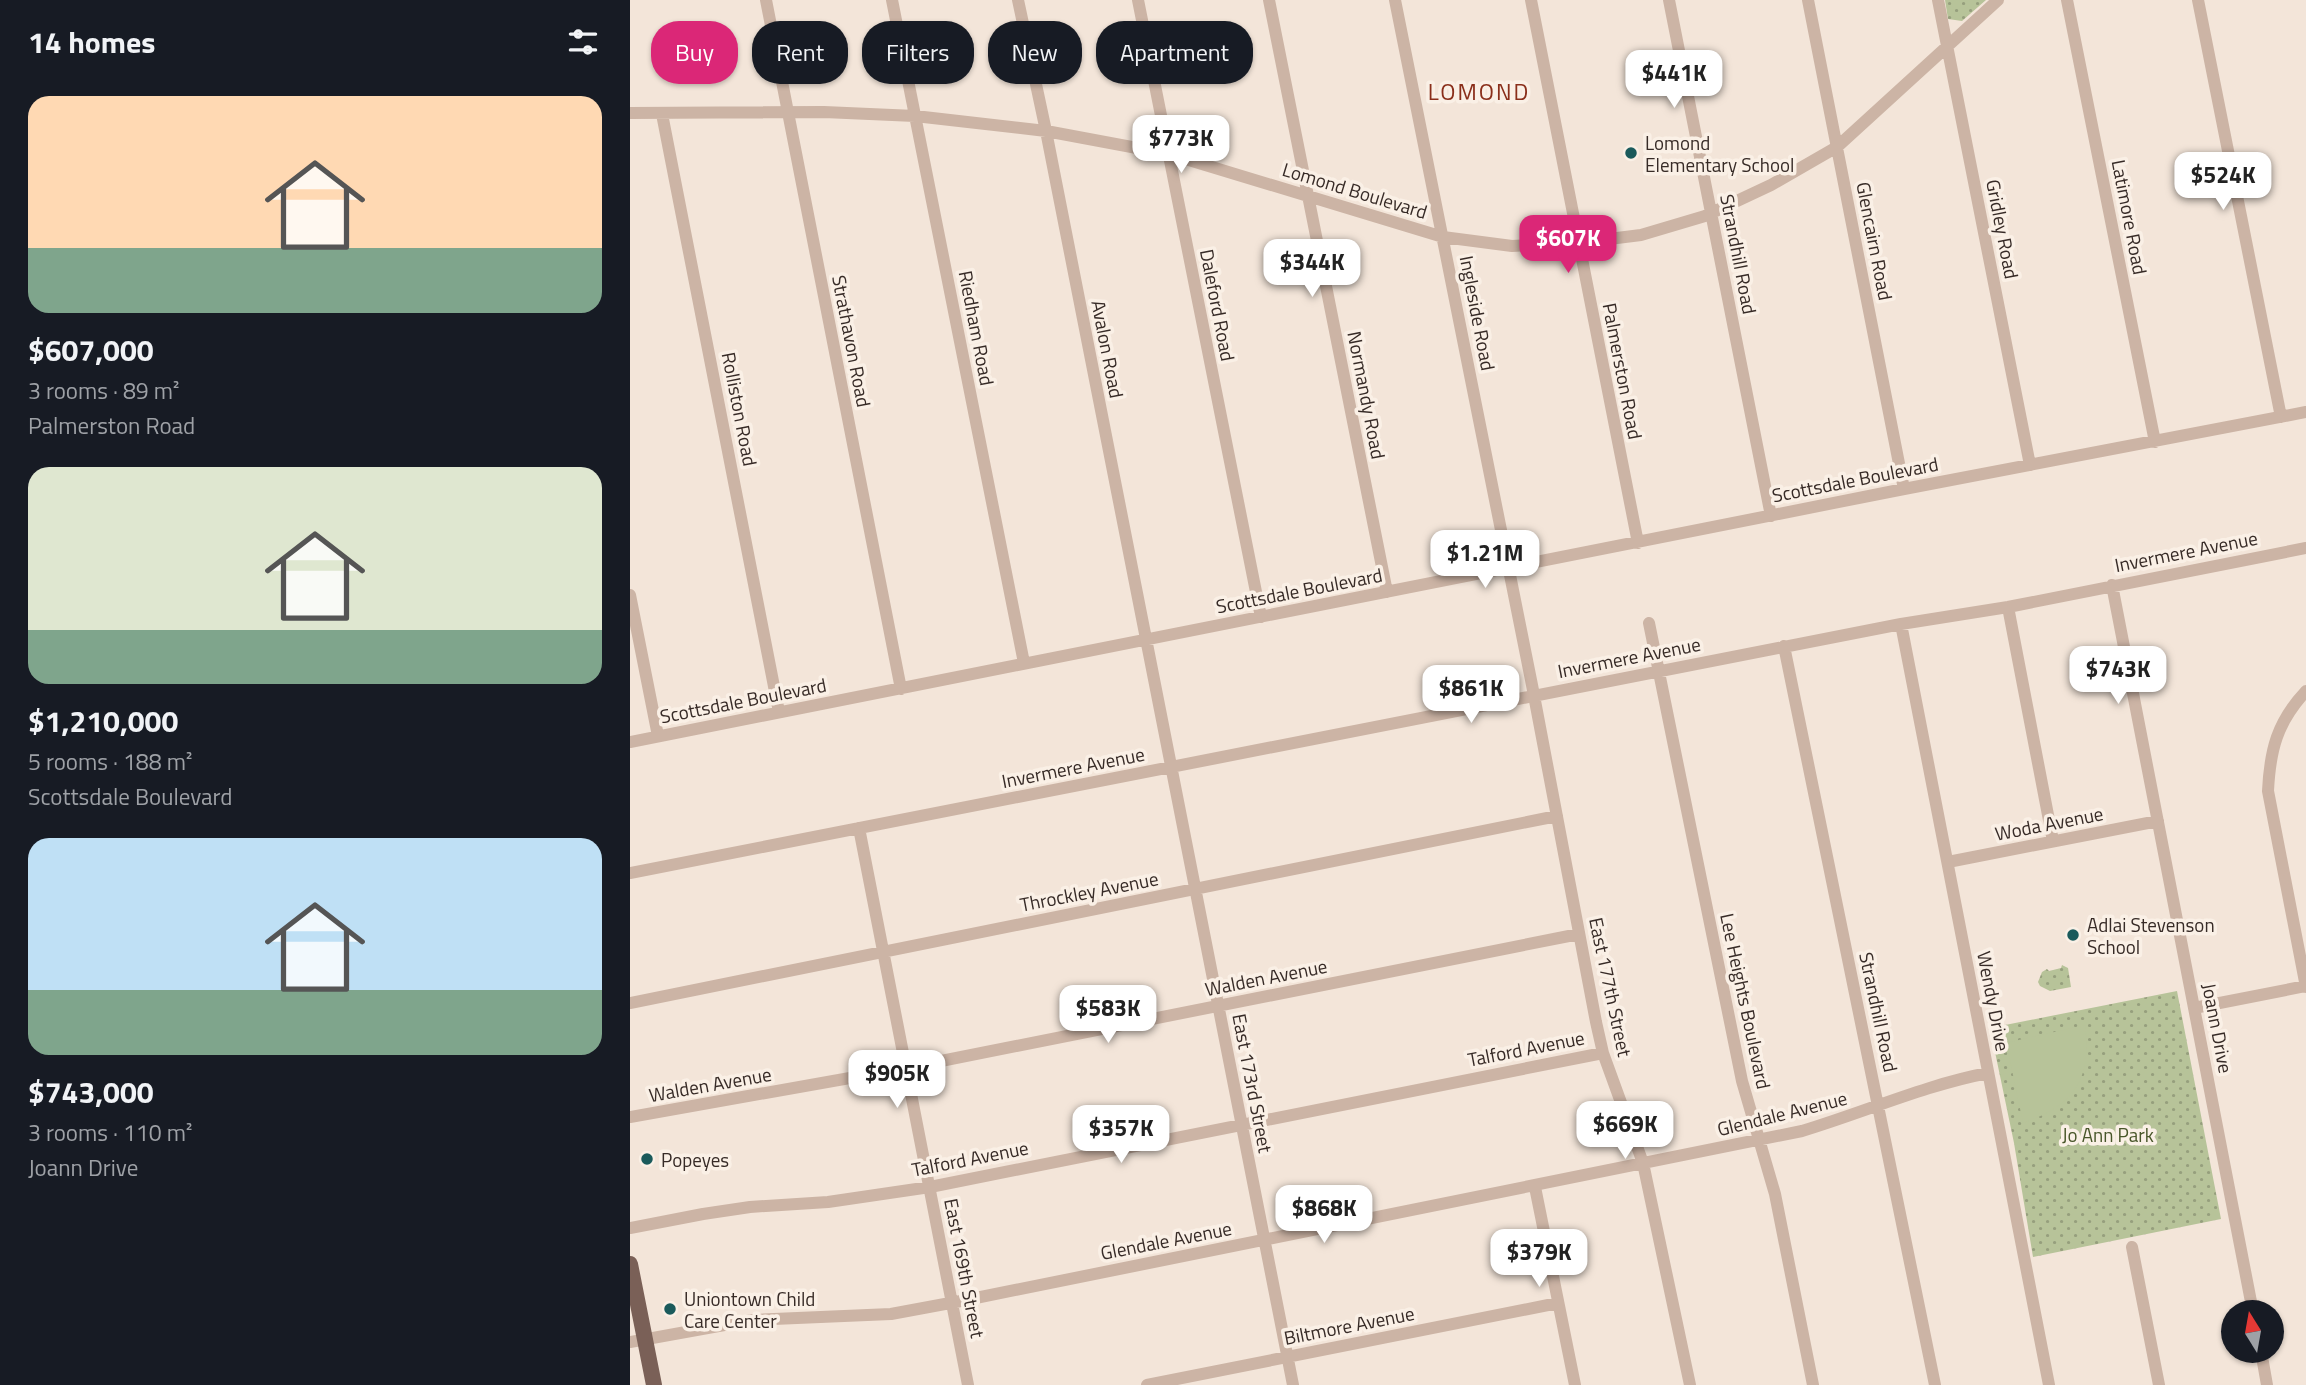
<!DOCTYPE html>
<meta charset="utf-8">
<style>
:root{--surface:#171b24;--page:#20242c;--text:#f1f3f6;--muted:#9ea1a6;--accent:#db2777}
body{margin:0;font-family:"Titillium Web",sans-serif;background:var(--page);color:var(--text);height:100vh;display:flex;flex-direction:column;font-size:26px;white-space:nowrap}
*{box-sizing:border-box;margin:0}
p{font-size:23px;color:var(--muted)}
.icon{flex:none;width:38px;height:38px;fill:none;stroke:currentColor;stroke-width:2;stroke-linecap:round;stroke-linejoin:round}
.map{position:relative;flex:1;overflow:hidden}
.side{display:flex;flex-direction:column;background:var(--surface);width:630px}
.side>*{flex:none}
.guide{position:absolute;left:21px;top:21px;width:665px;height:63px;display:flex;gap:14px}
.needle{width:46px;rotate:349deg}
.buttons{position:absolute;left:1591px;top:1300px;display:grid;gap:14px}
.buttons a{display:grid;place-items:center;width:63px;height:63px;border-radius:50%;background:var(--surface);box-shadow:0 2px 5px #0004;font-size:35px}
.price{position:absolute;translate:-50% -60px;padding:0 16px;border-radius:14px;background:#fff;color:#222;font-size:23px;line-height:46px;filter:drop-shadow(0 2px 4px #0008)}
.price::after{content:'';position:absolute;left:50%;top:42px;width:21px;height:16px;margin-left:-10px;background:inherit;clip-path:polygon(0 0,100% 0,50% 100%)}
.price.current{background:var(--accent);color:#fff}
ul{padding:0;list-style:none}
li{display:grid;align-content:center;gap:14px;height:371px;padding:0 28px}
li span{display:grid;place-items:center;height:217px;border-radius:21px;color:#555}
li>.icon{margin-inline-start:auto}
span .icon{width:126px;height:126px;fill:#fffc;stroke-width:1}
li b{font-size:30px}
h2{display:flex;justify-content:space-between;align-items:center;height:84px;padding:0 28px;font-size:30px}
.tag{padding:0 24px;border-radius:28px;background:var(--surface);box-shadow:0 2px 5px #0004;font-size:24px;line-height:63px}
.tag.current{background:var(--accent);color:#fff}
main{display:flex;flex:1;min-height:0}
.map>svg:first-child{display:block}
.green{fill:url(#green-dots)}
.pitch{fill:#b7c399}
.lines{fill:none;stroke-linecap:round;stroke-linejoin:round}
.minor{stroke:#ccb4a5;stroke-width:12}
.major{stroke:#7a6057;stroke-width:16}
.poi-dot{fill:#1a5a5b;stroke:#faf0e6;stroke-width:2.5}
.labels{text-anchor:middle;dominant-baseline:central;stroke-width:7;stroke-linejoin:round;paint-order:stroke}
.poi-label{font-size:19px;fill:#372b27;stroke:#faf0e6;text-anchor:start}
.street-label{font-size:19px;fill:#372b27;stroke:#faf0e6}
.park-label{font-size:19px;fill:#485629;stroke:#faf0e6}
.quarter-label{font-size:23px;letter-spacing:2px;fill:#8a2f1b;stroke:#faf0e6}
</style>
<main>
<section class="side">
<h2>14 homes<svg class="icon" aria-label="filters" viewBox="0 0 24 24"><path d="M4 7h16M4 17h16"/><circle cx="9" cy="7" r="2"/><circle cx="15" cy="17" r="2"/></svg></h2>
<ul>
<li><span style="background:linear-gradient(#ffd9b3 70%,#7fa58c 0)"><svg class="icon" aria-label="home" viewBox="0 0 24 24"><path d="M3 11l9-7 9 7M6 9v11h12V9"/></svg></span><div><b>$607,000</b><p>3 rooms · 89 m²</p><p>Palmerston Road</p></div></li>
<li><span style="background:linear-gradient(#dfe7d0 75%,#7fa58c 0)"><svg class="icon" aria-label="home" viewBox="0 0 24 24"><path d="M3 11l9-7 9 7M6 9v11h12V9"/></svg></span><div><b>$1,210,000</b><p>5 rooms · 188 m²</p><p>Scottsdale Boulevard</p></div></li>
<li><span style="background:linear-gradient(#bfe0f5 70%,#7fa58c 0)"><svg class="icon" aria-label="home" viewBox="0 0 24 24"><path d="M3 11l9-7 9 7M6 9v11h12V9"/></svg></span><div><b>$743,000</b><p>3 rooms · 110 m²</p><p>Joann Drive</p></div></li>
</ul>
</section>
<div class="map">
<svg width="1676" height="1385" viewBox="0 0 1676 1385">
<defs>
<pattern id="green-dots" width="8" height="8" patternUnits="userSpaceOnUse" patternTransform="scale(1.75)"><rect width="8" height="8" fill="#b7c399"/><path d="M2 2h.1M6 6h.1" fill="none" stroke="#969f7d" stroke-width="1.8" stroke-linecap="round"/></pattern>
</defs>
<rect width="100%" height="100%" fill="#f3e5d9"/>
<path class="green" d="M1315,0H1356L1332,21L1318,19Z
M1432,965L1438,968L1441,987L1420,991L1410,986L1408,982L1412,972L1417,969L1419,971L1431,968Z
M1547,991L1591,1219L1403,1257L1384,1143L1360,1028Z"/>
<path class="pitch" d="M1455,1025C1462,1080 1444,1105 1393,1123L1377,1046L1380,1042Z"/>
<g class="lines">
<path class="minor" d="M136,0L271,689
M262,0L394,663
M388,0L416,131L663,1385
M508,0L631,617
M639,0L757,592
M765,0L902,685L966,1022L973,1053L1013,1163L1060,1385
M901,0L1008,543
M1039,0L1141,516
M1178,0L1274,489
M1308,0L1400,465
M1437,0L1525,442
M1568,0L1651,417
M0,113L194,112L285,116L416,131L539,154L813,237L882,246L955,242L1011,235L1075,216L1141,185L1207,147L1368,0
M32,114L149,712
M1482,585L1623,1312
M0,595L28,736
M1378,607L1423,841
M1019,623L1112,1081L1145,1194L1183,1385
M1271,624L1419,1385
M1154,646L1305,1385
M1676,691C1647,722 1640,750 1638,791L1676,987
M0,742L1274,489L1676,412
M229,828L338,1385
M1318,862L1528,821
M0,873L1271,624L1378,607L1676,548
M0,1003L927,816
M1564,1008L1676,986
M0,1117L276,1068L949,934
M905,1187L945,1385
M0,1228L73,1214L120,1207L198,1202L300,1187L973,1053
M1502,1247L1529,1385
M0,1342L122,1320L261,1314L331,1301L1172,1131C1235,1112 1295,1085 1358,1073
M1631,1351L1637,1385
M517,1385L928,1303"/>
<path class="major" d="M0,1264L24,1385"/>
</g>
<g class="poi-dot">
<circle cx="1001" cy="153" r="7"/>
<circle cx="1443" cy="935" r="7"/>
<circle cx="17" cy="1159" r="7"/>
<circle cx="40" cy="1309" r="7"/>
</g>
<g class="labels">
<g class="poi-label">
<text x="1015" y="142">Lomond<tspan x="1015" dy="22">Elementary School</tspan></text>
<text x="1457" y="924">Adlai Stevenson<tspan x="1457" dy="22">School</tspan></text>
<text x="31" y="1159">Popeyes</text>
<text x="54" y="1298">Uniontown Child<tspan x="54" dy="22">Care Center</tspan></text>
</g>
<g class="street-label">
<text transform="translate(725 190) rotate(17)">Lomond Boulevard</text>
<text transform="translate(1500 217) rotate(79)">Latimore Road</text>
<text transform="translate(1373 229) rotate(79)">Gridley Road</text>
<text transform="translate(1245 241) rotate(79)">Glencairn Road</text>
<text transform="translate(1109 254) rotate(79)">Strandhill Road</text>
<text transform="translate(588 305) rotate(79)">Daleford Road</text>
<text transform="translate(848 313) rotate(79)">Ingleside Road</text>
<text transform="translate(347 328) rotate(79)">Riedham Road</text>
<text transform="translate(222 341) rotate(79)">Strathavon Road</text>
<text transform="translate(478 349) rotate(79)">Avalon Road</text>
<text transform="translate(993 371) rotate(79)">Palmerston Road</text>
<text transform="translate(737 395) rotate(79)">Normandy Road</text>
<text transform="translate(110 409) rotate(79)">Rolliston Road</text>
<text transform="translate(1225 479) rotate(-11)">Scottsdale Boulevard</text>
<text transform="translate(1556 551) rotate(-11)">Invermere Avenue</text>
<text transform="translate(669 590) rotate(-11)">Scottsdale Boulevard</text>
<text transform="translate(999 657) rotate(-11)">Invermere Avenue</text>
<text transform="translate(113 700) rotate(-11)">Scottsdale Boulevard</text>
<text transform="translate(443 767) rotate(-11)">Invermere Avenue</text>
<text transform="translate(1419 823) rotate(-11)">Woda Avenue</text>
<text transform="translate(459 891) rotate(-11)">Throckley Avenue</text>
<text transform="translate(636 977) rotate(-11)">Walden Avenue</text>
<text transform="translate(981 987) rotate(78)">East 177th Street</text>
<text transform="translate(1116 1001) rotate(78)">Lee Heights Boulevard</text>
<text transform="translate(1364 1001) rotate(79)">Wendy Drive</text>
<text transform="translate(1249 1012) rotate(78)">Strandhill Road</text>
<text transform="translate(1588 1028) rotate(79)">Joann Drive</text>
<text transform="translate(896 1048) rotate(-11)">Talford Avenue</text>
<text transform="translate(623 1083) rotate(79)">East 173rd Street</text>
<text transform="translate(80 1084) rotate(-10)">Walden Avenue</text>
<text transform="translate(1152 1113) rotate(-14)">Glendale Avenue</text>
<text transform="translate(340 1158) rotate(-11)">Talford Avenue</text>
<text transform="translate(536 1240) rotate(-11)">Glendale Avenue</text>
<text transform="translate(335 1268) rotate(79)">East 169th Street</text>
<text transform="translate(719 1325) rotate(-11)">Biltmore Avenue</text>
</g>
<g class="park-label">
<text x="1478" y="1134">Jo Ann Park</text>
</g>
<g class="quarter-label">
<text x="849" y="91">LOMOND</text>
</g>
</g>
</svg>
<div class="buttons">
<a><svg class="needle" viewBox="-14 -14 28 28"><path d="M0-13l5 13h-10z" fill="#e53935"/><path d="M0 13l5-13h-10z" fill="#9ea1a6"/></svg></a>
</div>
<b class="price" style="left:1044px;top:110px">$441K</b>
<b class="price" style="left:551px;top:175px">$773K</b>
<b class="price" style="left:1593px;top:212px">$524K</b>
<b class="price current" style="left:938px;top:275px">$607K</b>
<b class="price" style="left:682px;top:299px">$344K</b>
<b class="price" style="left:855px;top:590px">$1.21M</b>
<b class="price" style="left:1488px;top:706px">$743K</b>
<b class="price" style="left:841px;top:725px">$861K</b>
<b class="price" style="left:478px;top:1045px">$583K</b>
<b class="price" style="left:267px;top:1110px">$905K</b>
<b class="price" style="left:995px;top:1161px">$669K</b>
<b class="price" style="left:491px;top:1165px">$357K</b>
<b class="price" style="left:694px;top:1245px">$868K</b>
<b class="price" style="left:909px;top:1289px">$379K</b>
<div class="guide">
<a class="tag current">Buy</a>
<a class="tag">Rent</a>
<a class="tag">Filters</a>
<a class="tag">New</a>
<a class="tag">Apartment</a>
</div>
</div>
</main>
